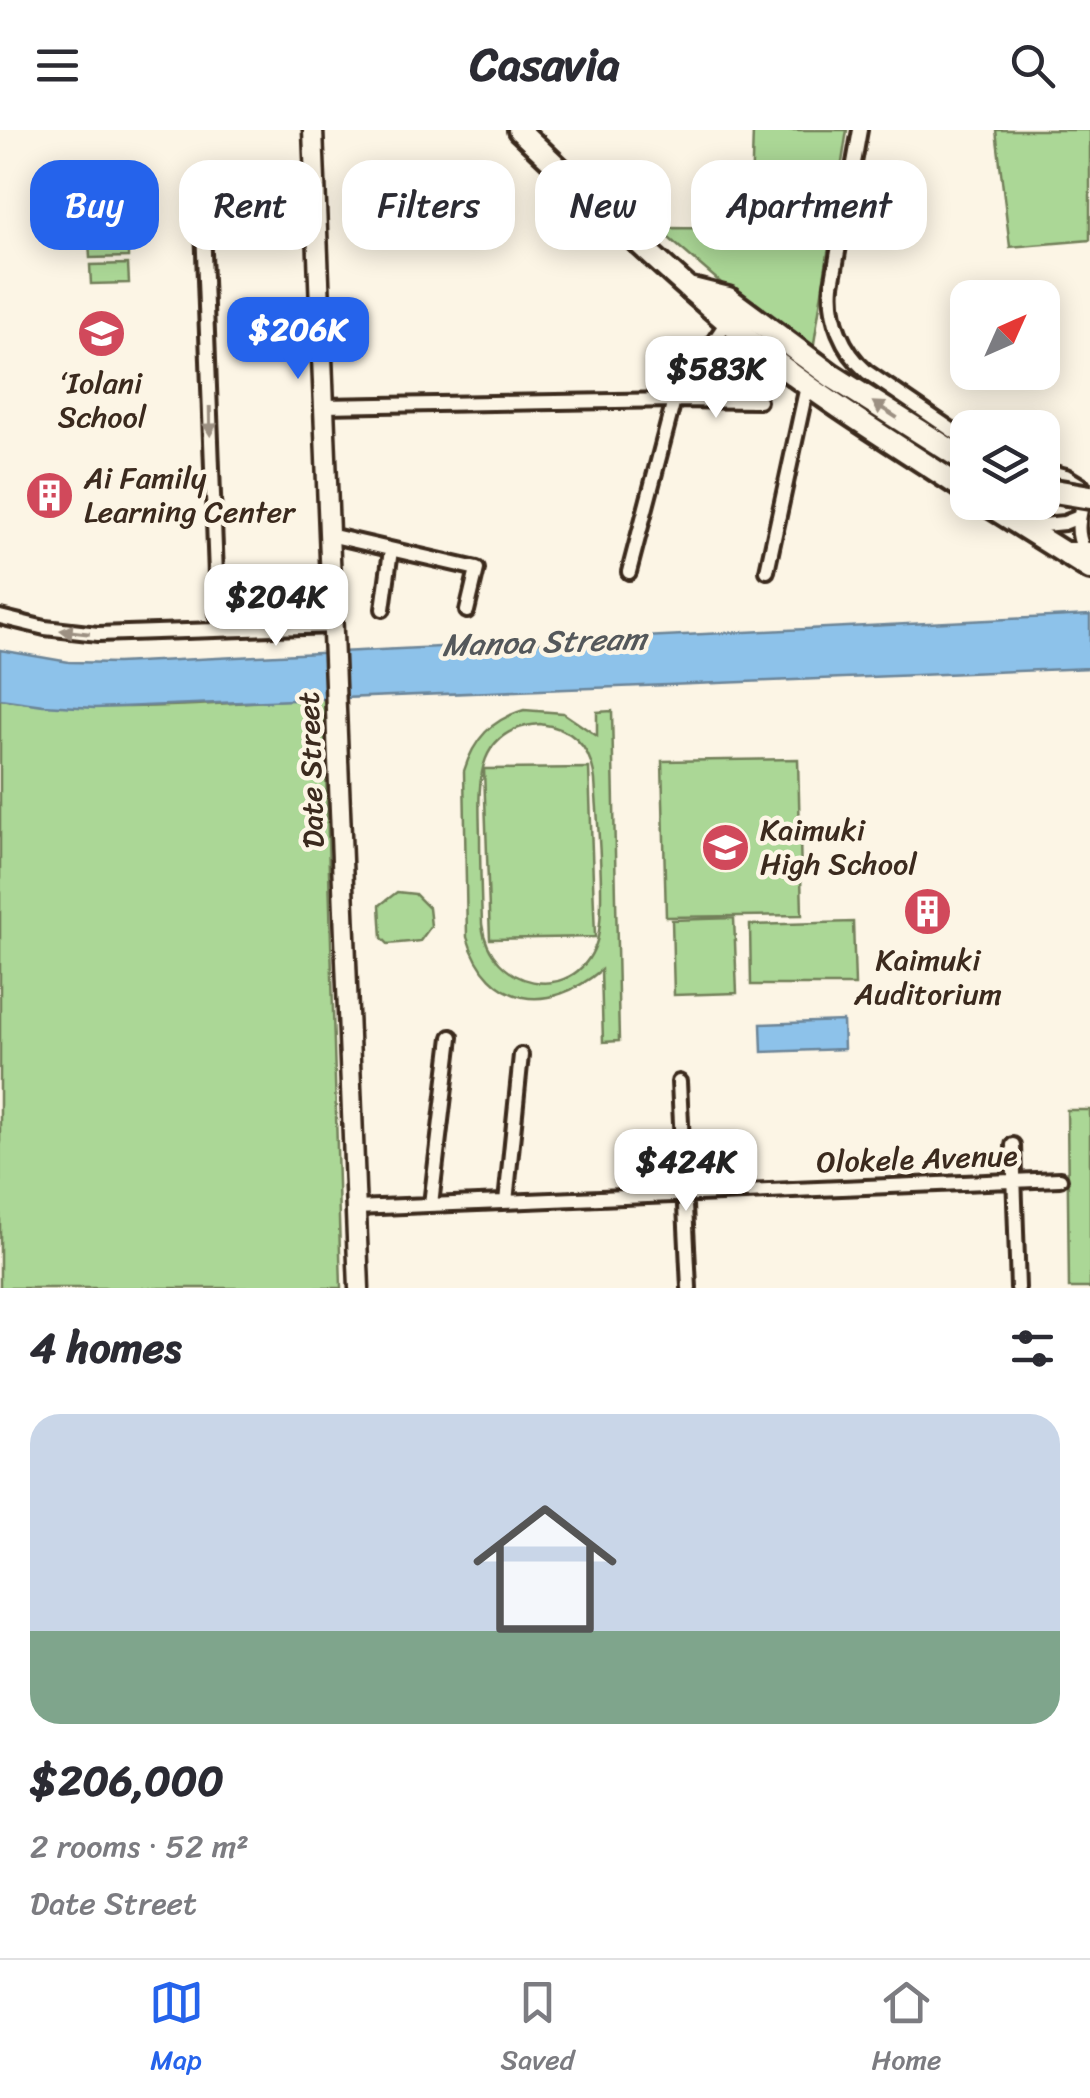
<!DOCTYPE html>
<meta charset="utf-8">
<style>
:root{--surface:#fff;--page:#f2f2f3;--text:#2b2b33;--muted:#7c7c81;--line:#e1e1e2;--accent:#2563eb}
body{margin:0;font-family:Sriracha,sans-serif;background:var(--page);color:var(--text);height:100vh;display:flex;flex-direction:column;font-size:38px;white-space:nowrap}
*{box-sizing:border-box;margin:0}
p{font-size:32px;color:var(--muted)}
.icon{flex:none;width:55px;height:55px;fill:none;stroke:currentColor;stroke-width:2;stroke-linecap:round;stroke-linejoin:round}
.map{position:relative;height:1158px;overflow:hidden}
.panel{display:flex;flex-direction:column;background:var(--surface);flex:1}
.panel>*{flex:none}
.top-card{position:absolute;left:30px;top:30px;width:1030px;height:90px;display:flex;gap:20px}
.needle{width:65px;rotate:45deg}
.tools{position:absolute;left:950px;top:150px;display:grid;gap:20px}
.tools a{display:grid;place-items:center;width:110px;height:110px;border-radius:20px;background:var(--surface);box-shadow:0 5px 25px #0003;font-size:50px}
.price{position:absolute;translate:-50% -85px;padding:0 22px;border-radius:20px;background:#fff;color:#222;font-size:32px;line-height:65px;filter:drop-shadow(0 2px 5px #0008)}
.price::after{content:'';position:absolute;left:50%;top:60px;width:30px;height:22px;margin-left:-15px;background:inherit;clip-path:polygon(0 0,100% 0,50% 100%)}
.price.on{background:var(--accent);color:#fff}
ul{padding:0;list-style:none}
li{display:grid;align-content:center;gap:20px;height:530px;padding:0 30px}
li span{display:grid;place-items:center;height:310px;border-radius:30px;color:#555}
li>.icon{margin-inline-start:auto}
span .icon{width:180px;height:180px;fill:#fffc;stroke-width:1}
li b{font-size:42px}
h2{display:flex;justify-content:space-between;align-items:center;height:120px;padding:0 30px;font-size:42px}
.chip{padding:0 35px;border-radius:30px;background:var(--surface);box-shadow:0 5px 25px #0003;font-size:35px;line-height:90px}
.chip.on{background:var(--accent);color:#fff}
header{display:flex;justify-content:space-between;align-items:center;height:130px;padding:0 30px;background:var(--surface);font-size:45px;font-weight:700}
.menu{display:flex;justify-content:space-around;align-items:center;height:140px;border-top:2px solid var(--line);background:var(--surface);font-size:28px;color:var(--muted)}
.menu a{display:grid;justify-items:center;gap:5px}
.menu .on{color:var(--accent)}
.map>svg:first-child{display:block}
.green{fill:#abd796;stroke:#73805a;stroke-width:2.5;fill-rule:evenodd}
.water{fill:#8dc2ea;stroke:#6c8598;stroke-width:2.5}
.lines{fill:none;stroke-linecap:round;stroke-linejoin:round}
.street-casing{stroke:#3b2a1e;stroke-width:20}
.secondary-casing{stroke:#3b2a1e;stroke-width:25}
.primary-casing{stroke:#3b2a1e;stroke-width:28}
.highway-casing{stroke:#3b2a1e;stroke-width:30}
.street{stroke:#fcf5e5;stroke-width:12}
.secondary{stroke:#fcf5e5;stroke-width:18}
.primary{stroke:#fcf5e5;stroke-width:20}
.highway{stroke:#fcf5e5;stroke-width:22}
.highway-bridge-casing{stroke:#3b2a1e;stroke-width:30;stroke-linecap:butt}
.highway-bridge{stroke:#fcf5e5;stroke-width:22}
.oneway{fill:#9c9082}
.labels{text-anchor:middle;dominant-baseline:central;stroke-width:9;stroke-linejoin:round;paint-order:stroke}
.poi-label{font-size:30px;fill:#3b2a1e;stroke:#fcf5e5}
.street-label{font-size:30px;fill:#3b2a1e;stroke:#fcf5e5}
.water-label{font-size:32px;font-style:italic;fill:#54585b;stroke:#fcf5e5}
</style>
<header><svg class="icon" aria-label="menu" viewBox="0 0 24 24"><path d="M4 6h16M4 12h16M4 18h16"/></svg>Casavia<svg class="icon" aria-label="search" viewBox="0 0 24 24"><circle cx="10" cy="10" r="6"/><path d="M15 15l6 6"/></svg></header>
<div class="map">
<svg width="1090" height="1158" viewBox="0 0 1090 1158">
<rect width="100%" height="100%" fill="#fcf5e5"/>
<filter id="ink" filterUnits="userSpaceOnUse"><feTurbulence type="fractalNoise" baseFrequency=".01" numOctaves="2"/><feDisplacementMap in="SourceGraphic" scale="20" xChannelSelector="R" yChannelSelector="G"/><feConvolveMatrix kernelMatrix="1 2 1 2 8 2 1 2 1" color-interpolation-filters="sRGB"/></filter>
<g filter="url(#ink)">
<path class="green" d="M753,0H847L813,220L727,158L663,103L667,98L750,99Z
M996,0H1090V110L1010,117Z
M128,108V127L90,128L89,110Z
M128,134L129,153L91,154L90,135Z
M324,568L341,1158H0V569C107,585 216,573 324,568Z
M524,580L563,583L597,606V582L612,581L619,911L603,912L601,840C549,884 489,879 467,807L464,641C474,609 491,590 524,580ZM540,594C573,598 591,617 595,650C597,686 607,784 596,814C573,877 489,858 482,794C481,765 480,736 480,708C479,657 472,599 540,594Z
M798,629L802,785L666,787L662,631Z
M589,638L595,807L490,809L484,639Z
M397,762L415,764L429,778L431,796L420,811L388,814L382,808L380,775Z
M734,788L737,863L674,865L672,790Z
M853,792L855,855H751L750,795Z
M1067,980H1090V1158H1069Z"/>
<path class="water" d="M1090,485V538L95,578L43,575L0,569V520L69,532L117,533Z
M843,891L844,919L762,922L761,894Z"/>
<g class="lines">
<defs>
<path id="street" d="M860,0L832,155C829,188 842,220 867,242L968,311
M323,276L674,270L727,192
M1042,340L1066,346L1082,356C1085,370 1080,379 1079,392C1077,406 1082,415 1087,428
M1023,397L1064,393L1079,387
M329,405L477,439L467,481
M767,441L807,256
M629,442L674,270L759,271
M383,479L391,420
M0,487L45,498L98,504L333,496
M218,499L203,96L316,93
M679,952L689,1158
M1013,1015L1018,1158
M506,1072L521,925
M431,1074L451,907
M355,1078L1060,1049"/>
<path id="secondary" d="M313,0L359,1158"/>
<path id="primary" d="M519,0C598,75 677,152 761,220C826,273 898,315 968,362
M983,372L1090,439"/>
<path id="highway" d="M692,160L728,169L832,246L968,332
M1068,424H1090"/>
</defs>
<use href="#street" class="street-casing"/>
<use href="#secondary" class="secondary-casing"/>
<use href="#primary" class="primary-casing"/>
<use href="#highway" class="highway-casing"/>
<use href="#street" class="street"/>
<use href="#secondary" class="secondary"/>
<use href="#primary" class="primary"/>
<use href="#highway" class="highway"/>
<defs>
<path id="highway-bridge" d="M1042,359L1090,367"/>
</defs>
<use href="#highway-bridge" class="highway-bridge-casing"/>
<use href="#highway-bridge" class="highway-bridge"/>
</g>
<defs><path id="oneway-solid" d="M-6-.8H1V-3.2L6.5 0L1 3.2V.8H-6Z" transform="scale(2.5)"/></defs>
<g class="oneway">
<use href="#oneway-solid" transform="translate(885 280) rotate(-147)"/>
<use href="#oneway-solid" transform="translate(210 291) rotate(89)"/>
<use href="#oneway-solid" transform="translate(75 502) rotate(-173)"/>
</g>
</g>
<defs>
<symbol id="school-disc" viewBox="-11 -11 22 22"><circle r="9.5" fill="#d1495b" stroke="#fcf5e5"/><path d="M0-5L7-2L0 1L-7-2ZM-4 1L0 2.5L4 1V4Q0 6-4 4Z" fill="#fff"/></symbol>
<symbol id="building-disc" viewBox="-11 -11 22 22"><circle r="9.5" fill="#d1495b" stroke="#fcf5e5"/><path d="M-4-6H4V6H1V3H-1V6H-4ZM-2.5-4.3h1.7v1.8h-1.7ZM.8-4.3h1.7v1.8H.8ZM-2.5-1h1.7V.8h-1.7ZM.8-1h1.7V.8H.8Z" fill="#fff"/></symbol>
</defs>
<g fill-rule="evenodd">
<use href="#school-disc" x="74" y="176" width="55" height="55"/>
<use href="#building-disc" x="22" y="338" width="55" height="55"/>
<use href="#school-disc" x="698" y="690" width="55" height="55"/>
<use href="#building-disc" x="900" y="754" width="55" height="55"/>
</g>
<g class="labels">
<g class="poi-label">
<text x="102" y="253">ʻIolani<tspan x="102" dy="34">School</tspan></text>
<text x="84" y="348" text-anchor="start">Ai Family<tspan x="84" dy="34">Learning Center</tspan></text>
<text x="760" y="700" text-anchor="start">Kaimuki<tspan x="760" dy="34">High School</tspan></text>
<text x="928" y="830">Kaimuki<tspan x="928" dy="34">Auditorium</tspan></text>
</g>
<g class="street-label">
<text transform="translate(311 640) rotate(-92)">Date Street</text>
<text transform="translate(917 1029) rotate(-2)">Olokele Avenue</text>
</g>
<g class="water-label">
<text transform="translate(544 512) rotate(-2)">Manoa Stream</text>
</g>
</g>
</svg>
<div class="tools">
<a><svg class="needle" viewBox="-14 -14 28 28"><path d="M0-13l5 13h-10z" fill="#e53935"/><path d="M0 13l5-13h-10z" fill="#7c7c81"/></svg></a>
<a><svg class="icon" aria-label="layers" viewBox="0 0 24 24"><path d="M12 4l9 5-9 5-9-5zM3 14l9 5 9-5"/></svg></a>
</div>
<b class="price on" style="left:298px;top:252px">$206K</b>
<b class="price" style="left:716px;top:291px">$583K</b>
<b class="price" style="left:276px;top:519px">$204K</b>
<b class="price" style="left:686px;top:1084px">$424K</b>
<div class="top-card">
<a class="chip on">Buy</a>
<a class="chip">Rent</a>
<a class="chip">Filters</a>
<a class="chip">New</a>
<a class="chip">Apartment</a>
</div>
</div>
<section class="panel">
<h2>4 homes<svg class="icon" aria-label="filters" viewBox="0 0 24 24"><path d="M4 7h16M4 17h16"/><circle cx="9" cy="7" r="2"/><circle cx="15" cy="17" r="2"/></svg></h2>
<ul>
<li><span style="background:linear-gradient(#c9d6e8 70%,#7fa58c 0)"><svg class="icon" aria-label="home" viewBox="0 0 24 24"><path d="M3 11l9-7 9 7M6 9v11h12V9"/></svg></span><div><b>$206,000</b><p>2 rooms · 52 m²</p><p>Date Street</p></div></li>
</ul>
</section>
<nav class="menu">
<a class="on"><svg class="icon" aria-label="map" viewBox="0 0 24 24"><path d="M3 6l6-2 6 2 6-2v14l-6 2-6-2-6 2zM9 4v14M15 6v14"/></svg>Map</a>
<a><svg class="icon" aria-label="saved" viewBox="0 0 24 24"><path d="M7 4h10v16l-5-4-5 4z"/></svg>Saved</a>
<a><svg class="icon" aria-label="home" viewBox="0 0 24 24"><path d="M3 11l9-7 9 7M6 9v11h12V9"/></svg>Home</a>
</nav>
